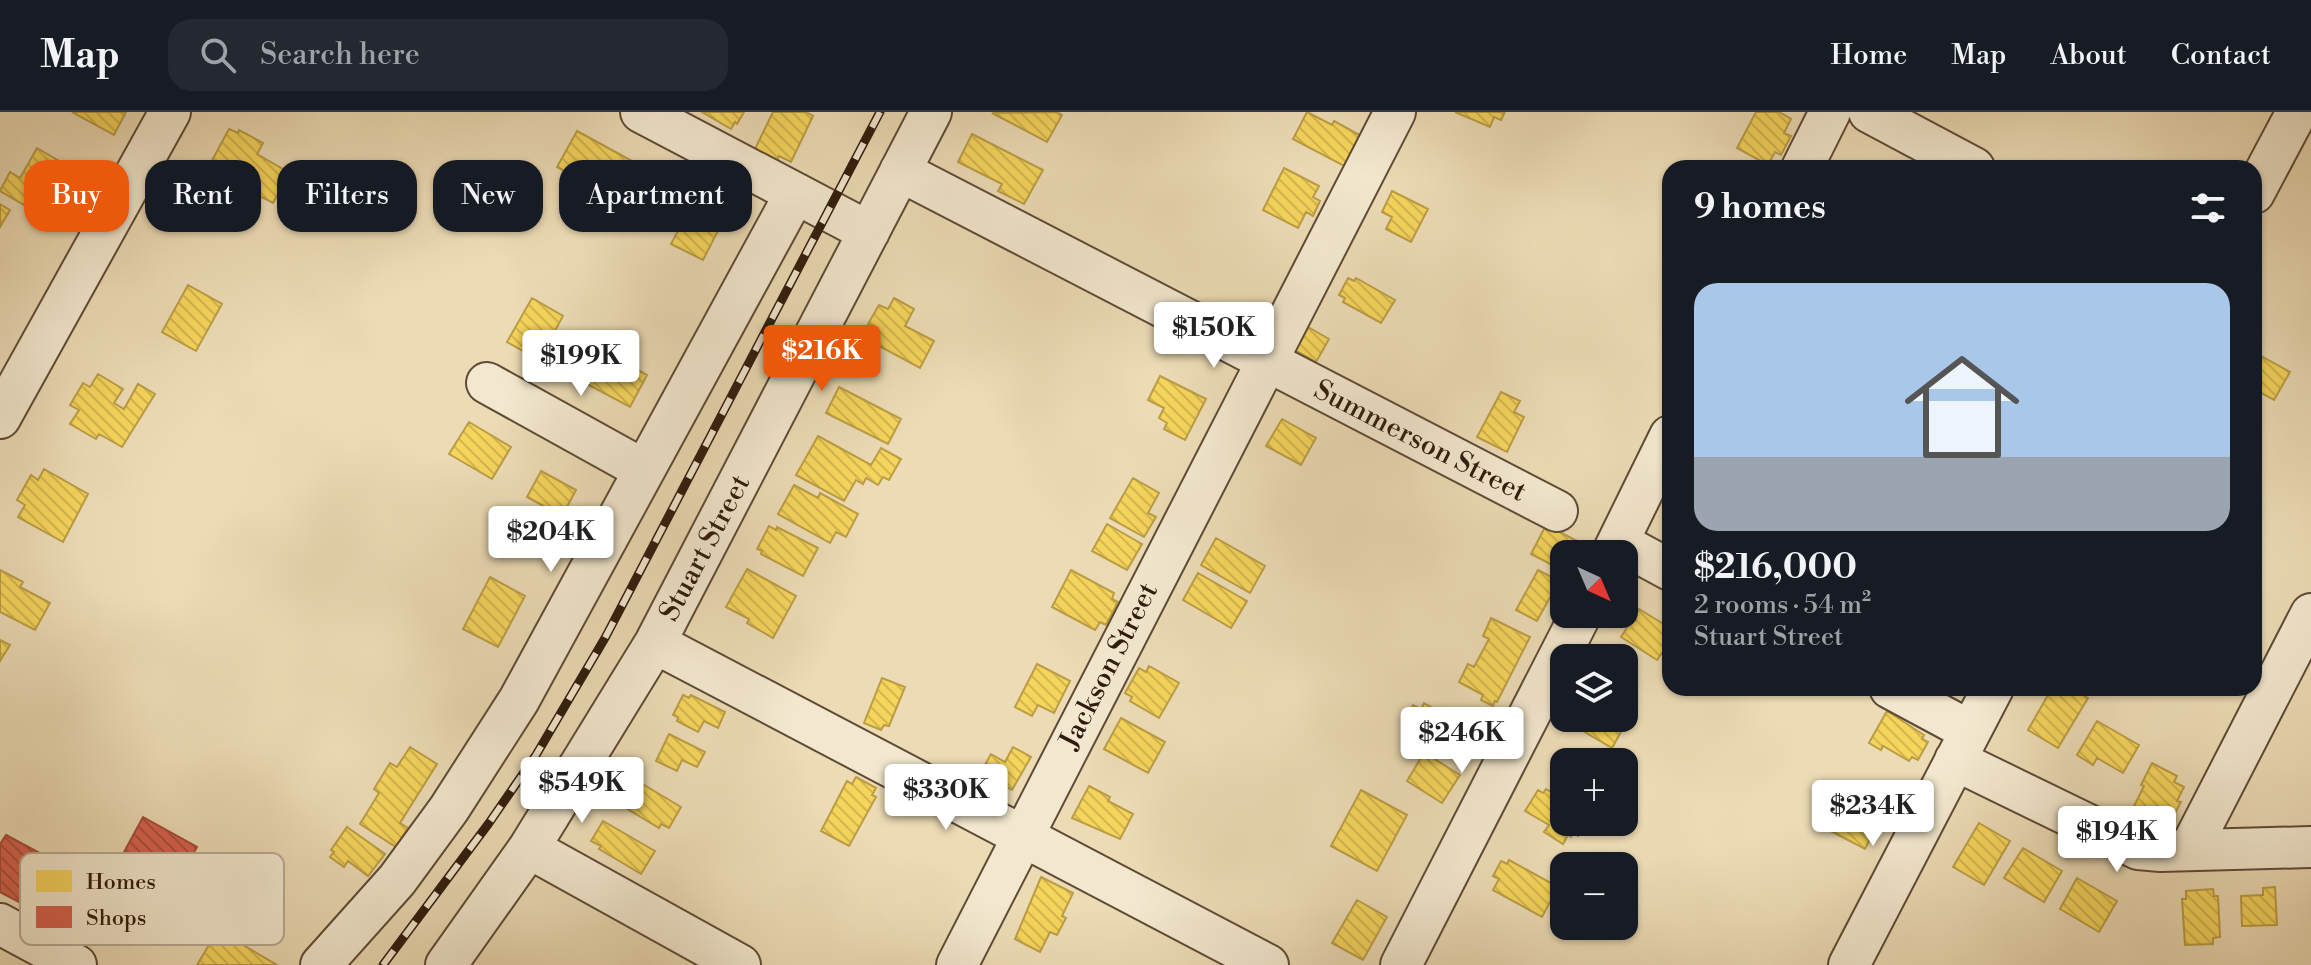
<!DOCTYPE html>
<meta charset="utf-8">
<style>
:root{--surface:#171b24;--page:#242831;--text:#f1f3f6;--muted:#9ea1a6;--line:#363941;--accent:#ea580c}
body{margin:0;font-family:"Libre Bodoni",serif;background:var(--page);color:var(--text);height:100vh;display:flex;flex-direction:column;font-size:30px;white-space:nowrap}
*{box-sizing:border-box;margin:0}
p{font-size:26px;color:var(--muted)}
.icon{flex:none;width:44px;height:44px;fill:none;stroke:currentColor;stroke-width:2;stroke-linecap:round;stroke-linejoin:round}
.map{position:relative;flex:1;overflow:hidden}
.details{position:absolute;left:1662px;top:48px;width:600px;height:536px;display:flex;flex-direction:column;background:var(--surface);border-radius:24px;box-shadow:0 2px 6px #0004}
.details>*{flex:none}
.guide{position:absolute;left:24px;top:48px;width:760px;height:72px;display:flex;gap:16px}
.needle{width:52px;rotate:136deg}
.buttons{position:absolute;left:1550px;top:428px;display:grid;gap:16px}
.buttons a{display:grid;place-items:center;width:88px;height:88px;border-radius:16px;background:var(--surface);box-shadow:0 2px 6px #0004;font-size:40px}
.price{position:absolute;translate:-50% -68px;padding:0 18px;border-radius:8px;background:#fff;color:#222;font-size:26px;line-height:52px;filter:drop-shadow(0 2px 4px #0008)}
.price::after{content:'';position:absolute;left:50%;top:48px;width:24px;height:18px;margin-left:-12px;background:inherit;clip-path:polygon(0 0,100% 0,50% 100%)}
.price.selected{background:var(--accent);color:#fff}
ul{padding:0;list-style:none}
li{display:grid;align-content:center;gap:16px;height:424px;padding:0 32px}
li+li{border-top:2px solid var(--line)}
li span{display:grid;place-items:center;height:248px;border-radius:24px;color:#555}
li>.icon{margin-inline-start:auto}
span .icon{width:144px;height:144px;fill:#fffc;stroke-width:1}
li b{font-size:34px}
h2{display:flex;justify-content:space-between;align-items:center;height:96px;padding:0 32px;font-size:34px}
.pill{padding:0 28px;border-radius:24px;background:var(--surface);box-shadow:0 2px 6px #0004;font-size:28px;line-height:72px}
.pill.selected{background:var(--accent);color:#fff}
header{display:flex;align-items:center;gap:48px;box-sizing:border-box;height:112px;padding:0 40px;background:var(--surface);border-bottom:2px solid var(--line)}
header strong{font-size:38px}
nav{display:flex;gap:44px;margin-inline-start:auto;font-size:28px}
.search{width:560px;height:72px;background:var(--page);display:flex;align-items:center;gap:20px;box-sizing:border-box;padding:0 28px;border-radius:24px;color:var(--muted);font-size:30px}
.map>svg:first-child{display:block}
.homes{fill:url(#homes-back-hatch);stroke:#ba9d44;stroke-width:2}
.shops{fill:url(#shops-back-hatch);stroke:#a44b3a;stroke-width:2}
.lines{fill:none;stroke-linecap:round;stroke-linejoin:round}
.minor-casing{stroke:#5e4b36;stroke-width:44}
.minor{stroke:#f3e8cf;stroke-width:40}
.rail-casing{stroke:#2f1b0c;stroke-width:9}
.rail{stroke:#f3e8cf;stroke-width:6;stroke-dasharray:18;stroke-linecap:butt}
.labels{text-anchor:middle;dominant-baseline:central;stroke-width:8;stroke-linejoin:round;paint-order:stroke}
.street-label{font-size:28px;fill:#2f1b0c;stroke:#f3e8cf}
.key{fill:#f3e8cf;stroke:#b8aa94;stroke-width:2}
.key-label{font-size:22px;fill:#2f1b0c}
</style>
<header>
<strong>Map</strong>
<div class="search"><svg class="icon" aria-label="search" viewBox="0 0 24 24"><circle cx="10" cy="10" r="6"/><path d="M15 15l6 6"/></svg>Search here</div>
<nav><a>Home</a><a>Map</a><a>About</a><a>Contact</a></nav>
</header>
<div class="map">
<svg width="2311" height="853" viewBox="0 0 2311 853">
<defs>
<pattern id="homes-back-hatch" width="6" height="6" patternUnits="userSpaceOnUse" patternTransform="scale(2)"><rect width="6" height="6" fill="#f6d55c"/><path d="M-1 5l2 2M0 0l6 6M5-1l2 2" fill="none" stroke="#d3b64f"/></pattern>
<pattern id="shops-back-hatch" width="6" height="6" patternUnits="userSpaceOnUse" patternTransform="scale(2)"><rect width="6" height="6" fill="#d6604d"/><path d="M-1 5l2 2M0 0l6 6M5-1l2 2" fill="none" stroke="#ae4e3e"/></pattern>
</defs>
<rect width="100%" height="100%" fill="#ecdbb5"/>
<filter id="stains"><feTurbulence type="fractalNoise" baseFrequency=".0025" numOctaves="4"/><feColorMatrix values="0 0 0 0 .2 0 0 0 0 .09 0 0 0 0 .02 0 0 0 .5 -.17"/></filter>
<radialGradient id="worn" r=".72"><stop offset=".6" stop-color="#630" stop-opacity="0"/><stop offset="1" stop-color="#630" stop-opacity=".3"/></radialGradient>
<path class="homes" d="M72,0H126L114,23Z
M702,0H744L737,12L735,10L731,17Z
M773,0H806L813,4L791,50L779,44L777,50L754,39Z
M1057,0L1062,3L1047,30L992,1Z
M1307,0L1332,13L1334,9L1363,25L1346,55L1293,27Z
M1455,0H1505L1501,8L1494,5L1490,15Z
M1756,0H1779L1791,7L1784,21L1791,24L1781,43L1775,40L1768,53L1737,36Z
M229,17L238,21L239,18L263,31L257,42L290,61L273,91L215,61L217,56L210,52Z
M577,19L643,55L623,91L557,55Z
M972,22L1043,58L1024,92L998,79L1002,72L958,50Z
M37,36L85,64L59,108L40,97L38,101L0,79L10,60L20,66Z
M1284,56L1319,74L1313,85L1320,89L1313,104L1306,100L1298,116L1263,98Z
M1392,79L1428,97L1411,130L1386,117L1392,105L1382,100Z
M696,85L727,101L703,148L671,132Z
M0,92L10,98L0,115Z
M1348,166L1354,169L1356,166L1395,188L1381,211L1343,190L1345,186L1339,183Z
M188,173L222,192L196,239L162,220Z
M532,186L563,204L539,248L507,230Z
M894,186L914,197L905,214L934,229L920,256L870,229L877,217L868,212L879,193L888,197Z
M1308,215L1329,227L1316,250L1295,238Z
M604,240L647,263L630,295L587,272Z
M2254,240L2290,260L2274,288L2254,277Z
M98,262L123,277L114,291L124,297L138,272L155,282L122,335L99,322L96,327L70,312L79,298L70,293L83,271L90,275Z
M1160,264L1206,287L1185,328L1164,317L1167,311L1159,306L1164,296L1148,288Z
M839,275L901,307L888,332L826,301Z
M1501,280L1520,289L1514,300L1524,305L1507,340L1477,325Z
M1282,307L1316,326L1301,353L1266,334Z
M469,310L511,335L492,367L449,342Z
M818,324L871,353L881,336L901,347L889,368L883,365L878,373L866,366L863,372L856,368L844,389L796,363Z
M44,357L88,382L63,430L18,405L25,393L17,388L31,363L38,368Z
M541,359L576,378L562,404L527,385Z
M1133,366L1159,381L1148,401L1156,405L1144,425L1110,406Z
M794,373L818,386L820,381L858,402L846,425L836,420L830,431L778,402Z
M1107,412L1142,432L1127,458L1092,439Z
M1546,413L1579,430L1573,442H1564V459L1531,442Z
M769,414L776,418L777,415L818,436L803,464L761,442L762,439L757,437Z
M1216,426L1265,454L1250,481L1201,453Z
M747,457L796,484L773,526L747,511L749,507L726,495Z
M0,458L23,470L20,475L50,491L35,518L0,500Z
M1071,458L1114,481L1112,487L1118,490L1106,513L1100,510L1095,518L1052,495Z
M1538,458L1559,469L1537,509L1516,498Z
M1198,461L1247,489L1231,516L1183,488Z
M490,465L525,484L498,535L463,517Z
M1639,497L1670,516V526L1665,533L1670,537L1666,544L1662,541L1657,548L1621,525Z
M1491,506L1530,525L1497,590L1495,589L1493,594L1481,588L1483,583L1459,570L1468,552L1474,555L1489,527L1483,524Z
M0,528L10,533L0,549Z
M1037,552L1070,569L1054,601L1038,593L1032,604L1015,595Z
M1149,554L1179,571L1159,606L1130,589L1132,585L1125,581L1139,556L1146,560Z
M882,566L905,575L889,614L884,613L881,618L864,611Z
M2052,576H2071L2088,586L2058,636L2028,618Z
M683,583L689,586L691,583L725,600L718,616L704,609L698,620L677,609L678,605L673,603Z
M1424,591L1441,601L1443,596L1483,618L1469,644L1405,609L1413,593L1421,597Z
M1887,599L1924,623L1922,627L1928,630L1918,648L1912,645L1909,649L1883,634L1881,638L1869,631Z
M1121,606L1165,630L1148,661L1104,637Z
M1578,606H1622L1627,609L1612,636L1573,613Z
M2097,609L2139,633L2123,661L2097,646L2093,653L2077,643Z
M669,622L705,640L697,655L682,648L677,659L656,649Z
M410,635L437,652L400,711L408,716L396,735L360,712L379,681L374,677L390,651L397,655Z
M1013,635L1031,645L1012,678L981,660L991,642L1005,650Z
M1422,644L1428,647L1430,644L1460,663L1442,691L1407,669Z
M2152,651L2177,664L2174,670L2184,675L2177,689L2181,690L2169,713L2134,694L2144,674L2141,673Z
M629,664L681,695L669,716L661,712L659,716L626,696L628,692L617,685Z
M856,665L876,676L872,683L876,685L849,734L821,719L847,669L852,672Z
M1089,674L1110,685L1108,689L1133,702L1120,727L1072,706Z
M1546,677L1564,688V710H1586L1578,724L1573,721L1571,725L1568,723L1563,732L1544,720L1549,713L1525,699L1538,678L1543,681Z
M1361,678L1407,703L1377,759L1331,734Z
M1844,679L1883,700L1877,710L1884,713L1876,728L1871,725L1865,737L1825,716Z
M603,709L655,739L641,762L599,737L601,734L591,729Z
M1979,711L2010,729L1984,773L1953,755Z
M347,715L385,742L368,764L348,749L344,755L330,745L334,740L331,738Z
M2023,736L2062,759L2044,790L2004,766Z
M1509,748L1558,775L1542,805L1493,778L1499,767L1493,764L1501,749L1507,752Z
M1041,765L1073,781L1062,804L1066,806L1057,823L1050,820L1040,840L1015,827Z
M2077,766L2117,789L2099,820L2060,797Z
M2275,775L2277,813L2242,814L2241,784L2263,783V776Z
M2213,777L2214,784H2218L2220,825L2213,826V832L2185,833L2182,787H2186V779Z
M1357,788L1387,805L1363,848L1332,831Z
M218,818L277,853H197Z"/>
<path class="shops" d="M143,705L197,735L159,804L105,775Z
M6,723L60,752L34,798L0,780V732Z"/>
<g class="lines">
<defs>
<path id="minor" d="M641,0L869,120
M1869,0L1974,56
M1802,56L1830,0
M900,59L1557,399
M2254,81L2297,0
M487,271L644,358
M0,306L170,0
M1618,430L1670,458
M1612,442L1670,324
M655,531L1268,853
M1890,576L1970,619
M1955,648L2138,737L2161,739L2311,735
M529,736L740,853
M2190,737L2311,502
M0,812L76,853
M321,853L397,768L449,697L519,588L795,82
M446,853L529,736L655,531L931,0
M957,853L1395,0
M1401,853L1581,502
M1849,853L1993,576"/>
</defs>
<use href="#minor" class="minor-casing"/>
<use href="#minor" class="minor"/>
<defs>
<path id="rail" d="M383,853L489,711L536,643L605,526L880,0"/>
</defs>
<use href="#rail" class="rail-casing"/>
<use href="#rail" class="rail"/>
</g>
<g class="labels">
<g class="street-label">
<text transform="translate(1420 329) rotate(27)">Summerson Street</text>
<text transform="translate(705 436) rotate(-62)">Stuart Street</text>
<text transform="translate(1109 554) rotate(-63)">Jackson Street</text>
</g>
</g>
<rect x="20" y="741" width="264" height="92" rx="12" class="key"/>
<rect x="36" y="758" width="36" height="22" fill="#f6d55c"/>
<rect x="36" y="794" width="36" height="22" fill="#d6604d"/>
<g class="key-label">
<text x="86" y="777">Homes</text>
<text x="86" y="813">Shops</text>
</g>
<rect width="100%" height="100%" filter="url(#stains)"/>
<rect width="100%" height="100%" fill="url(#worn)"/>
</svg>
<div class="buttons">
<a><svg class="needle" viewBox="-14 -14 28 28"><path d="M0-13l5 13h-10z" fill="#e53935"/><path d="M0 13l5-13h-10z" fill="#9ea1a6"/></svg></a>
<a><svg class="icon" aria-label="layers" viewBox="0 0 24 24"><path d="M12 4l9 5-9 5-9-5zM3 14l9 5 9-5"/></svg></a>
<a>+</a>
<a>−</a>
</div>
<b class="price" style="left:1214px;top:258px">$150K</b>
<b class="price selected" style="left:822px;top:281px">$216K</b>
<b class="price" style="left:581px;top:286px">$199K</b>
<b class="price" style="left:551px;top:462px">$204K</b>
<b class="price" style="left:1462px;top:663px">$246K</b>
<b class="price" style="left:582px;top:713px">$549K</b>
<b class="price" style="left:946px;top:720px">$330K</b>
<b class="price" style="left:1873px;top:736px">$234K</b>
<b class="price" style="left:2117px;top:762px">$194K</b>
<div class="guide">
<a class="pill selected">Buy</a>
<a class="pill">Rent</a>
<a class="pill">Filters</a>
<a class="pill">New</a>
<a class="pill">Apartment</a>
</div>
<section class="details">
<h2>9 homes<svg class="icon" aria-label="filters" viewBox="0 0 24 24"><path d="M4 7h16M4 17h16"/><circle cx="9" cy="7" r="2"/><circle cx="15" cy="17" r="2"/></svg></h2>
<ul>
<li><span style="background:linear-gradient(#a9c7e8 70%,#9aa5b1 0)"><svg class="icon" aria-label="home" viewBox="0 0 24 24"><path d="M3 11l9-7 9 7M6 9v11h12V9"/></svg></span><div><b>$216,000</b><p>2 rooms · 54 m²</p><p>Stuart Street</p></div></li>
</ul>
</section>
</div>
